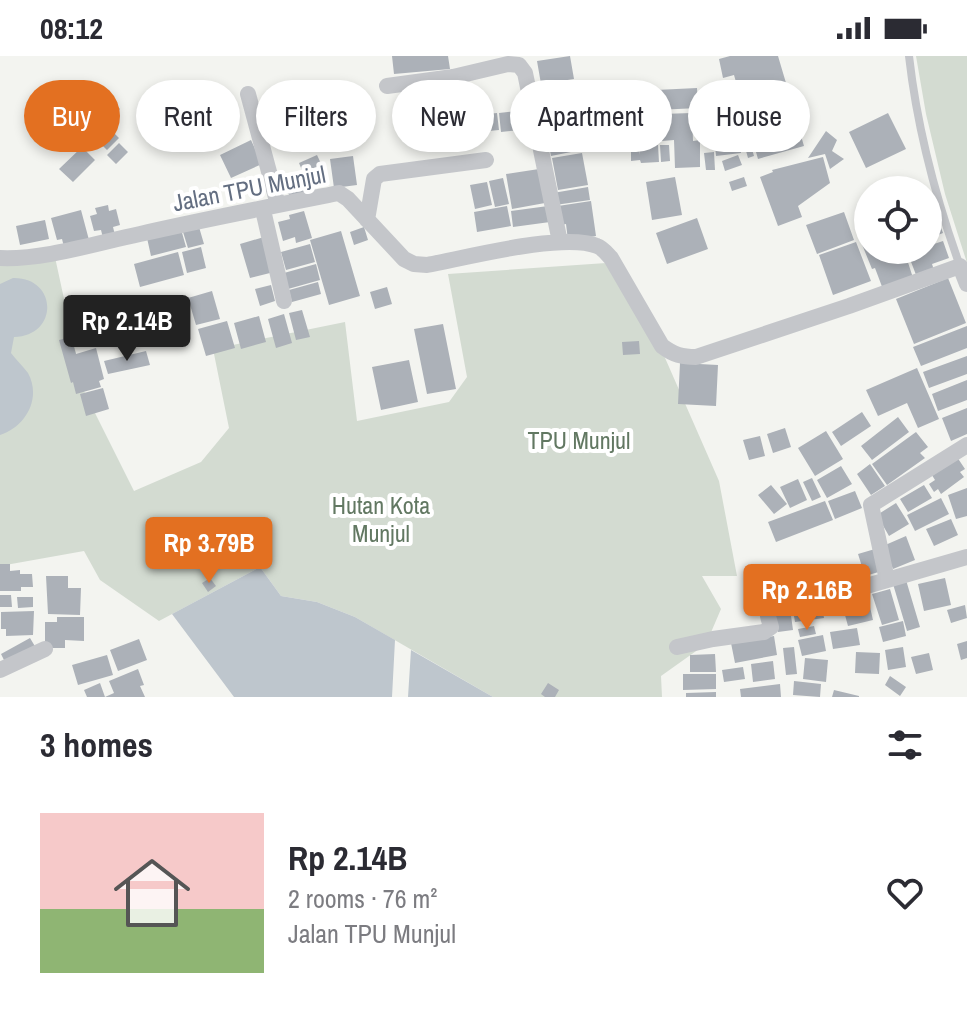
<!DOCTYPE html>
<meta charset="utf-8">
<style>
:root{--surface:#fff;--page:#f2f2f3;--text:#2b2b33;--muted:#7c7c81;--line:#e1e1e2;--accent:#e37021}
body{margin:0;font-family:"Archivo Narrow",sans-serif;background:var(--page);color:var(--text);height:100vh;display:flex;flex-direction:column;font-size:30px;white-space:nowrap}
*{box-sizing:border-box;margin:0}
p{font-size:26px;color:var(--muted)}
.icon{flex:none;width:44px;height:44px;fill:none;stroke:currentColor;stroke-width:2;stroke-linecap:round;stroke-linejoin:round}
.map{position:relative;height:641px;overflow:hidden}
.panel{display:flex;flex-direction:column;background:var(--surface);flex:1}
.panel>*{flex:none}
.guide{position:absolute;left:24px;top:24px;width:920px;height:72px;display:flex;gap:16px}
.tools{position:absolute;left:854px;top:120px;display:grid;gap:16px}
.tools a{display:grid;place-items:center;width:88px;height:88px;border-radius:50%;background:var(--surface);box-shadow:0 4px 12px #0003;font-size:40px}
.price{position:absolute;translate:-50% -68px;padding:0 18px;border-radius:8px;background:var(--accent);color:#fff;font-size:26px;line-height:52px;filter:drop-shadow(0 2px 4px #0008)}
.price::after{content:'';position:absolute;left:50%;top:48px;width:24px;height:18px;margin-left:-12px;background:inherit;clip-path:polygon(0 0,100% 0,50% 100%)}
.price.current{background:#222;color:#fff}
ul{padding:0;list-style:none}
li{display:flex;align-items:center;gap:24px;height:200px;padding:0 40px}
li+li{border-top:2px solid var(--line)}
li span{display:grid;place-items:center;flex:none;width:224px;height:160px;border-radius:0px;color:#555}
li>.icon{margin-inline-start:auto}
span .icon{width:96px;height:96px;fill:#fffc;stroke-width:1}
li b{font-size:34px}
h2{display:flex;justify-content:space-between;align-items:center;height:96px;padding:0 40px;font-size:34px}
.pill{padding:0 28px;border-radius:36px;background:var(--surface);box-shadow:0 4px 12px #0003;font-size:28px;line-height:72px}
.pill.current{background:var(--accent);color:#fff}
.status{display:flex;justify-content:space-between;align-items:center;height:56px;padding:0 40px;background:var(--surface);direction:ltr}
.status svg{height:22px;fill:currentColor}
.map>svg:first-child{display:block}
.green{fill:#d3dbd1}
.water{fill:#bec6cd}
.building{fill:#acb1b8}
.lines{fill:none;stroke-linecap:round;stroke-linejoin:round}
.service{stroke:#c4c6ca;stroke-width:8}
.minor{stroke:#c4c6ca;stroke-width:16}
.labels{text-anchor:middle;dominant-baseline:central;stroke-width:8;stroke-linejoin:round;paint-order:stroke}
.street-label{font-size:24px;fill:#636e81;stroke:#fff}
.park-label{font-size:24px;fill:#627862;stroke:#fff}
</style>
<div class="status"><b>08:12</b><svg viewBox="0 0 49 12"><path d="M0 12V9h3v3zM5 12V6h3v6zM10 12V3h3v9zM15 12V0h3v12zM26 1h20v11H26zM47 4h2v5h-2z"/></svg></div>
<div class="map">
<svg width="967" height="641" viewBox="0 0 967 641">
<rect width="100%" height="100%" fill="#f3f4f0"/>
<path class="green" d="M916,0H967V207L945,138L926,58Z
M53,192L84,335L134,435L201,406L229,372L213,293L345,266L357,365L449,346L467,321L448,218L606,207L662,295L719,425L737,520H702L721,553L706,588L661,620L662,641H493L355,561L317,546L281,540L260,511L159,565L100,524L84,495L0,510V210Z"/>
<path class="water" d="M13,222C58,221 59,280 14,281L11,297C16,304 23,310 28,317C42,343 25,371 0,379V228Z
M260,511L281,540L317,546L355,561L395,584L392,641H234L172,558Z
M411,594L493,641H408Z"/>
<path class="building" d="M392,0H448L450,13L394,18Z
M570,0L574,23L541,28L537,5Z
M730,0H778L786,27L796,34L798,45L794,56L804,90L758,103L734,19L723,22L719,3Z
M568,26L574,53L545,58L541,31Z
M600,27L604,48L579,53L575,31Z
M730,29L731,51H734L735,65L703,66L702,52H706L705,30Z
M697,32L698,52L657,54L656,34Z
M445,34L451,62L414,69L409,41Z
M287,38L295,56L273,66L265,48Z
M84,43L95,53L78,69L68,59Z
M111,44L120,53L105,67L96,58Z
M525,54L528,73L501,76L499,57Z
M574,55L581,94L551,100L543,60Z
M302,57L312,84L295,92L291,82L281,86L275,74L285,70L283,66Z
M497,57L499,74L489,75L487,58Z
M692,57L693,85L700,84V111L675,112L674,84L662,85L661,58Z
M888,57L906,93L866,112L849,76Z
M93,59L104,71L93,82L82,70Z
M738,66L741,97L716,100L713,69Z
M109,72L119,82L107,94L97,84Z
M826,75L837,84L832,95L844,103L830,113L825,98L808,102Z
M747,76L754,100L748,102L741,77Z
M251,84L262,108L231,122L220,99Z
M119,87L128,96L116,108L107,99Z
M631,89H639V99L640,89H658L659,106L641,107L640,104L631,105Z
M660,89H669L670,105L661,106Z
M82,91L95,104L73,126L59,113Z
M714,96L715,114H706L704,97Z
M582,97L588,129L558,134L552,102Z
M317,99L325,116L306,124L299,107Z
M738,99L742,109L725,115L722,105Z
M353,100L357,129L334,132L330,103Z
M823,101L830,127L798,150L802,161L778,170L760,121L773,116L772,114Z
M539,113L545,147L512,153L506,118Z
M675,121L682,159L652,164L646,126Z
M744,121L747,130L732,135L729,126Z
M503,122L509,148L495,151L489,125Z
M487,126L492,149L475,153L470,129Z
M309,129L312,138L290,143L288,135Z
M588,131L590,144L555,149L553,137Z
M591,145L596,180L568,184L566,168L561,169L558,150Z
M108,149L109,155L116,153L120,169L113,171L115,179L103,182L101,174L94,175L90,160L97,158L95,152Z
M507,150L511,170L477,176L474,156Z
M548,150L550,166L513,171L511,155Z
M81,154L89,184L64,191L62,183L57,184L51,162Z
M304,155L312,182L296,187L295,181L283,185L278,166L290,163L289,159Z
M844,156L854,184L817,198L806,169Z
M935,156L943,177L928,183V158Z
M697,162L708,193L667,208L656,177Z
M45,164L49,183L20,189L16,170Z
M199,171L204,188L188,192L183,176Z
M364,171L368,184L354,189L350,176Z
M181,173L186,191L151,200L147,182Z
M341,175L360,240L329,249L310,184Z
M264,181L274,216L250,222L240,188Z
M868,183V194H904L914,225L884,236L875,212L872,213L861,186Z
M943,185L949,202L932,208L935,217L918,224L908,198L916,194H928V190Z
M856,186L871,225L833,239L819,199Z
M310,188L315,206L286,214L281,196Z
M201,191L206,212L187,217L182,196Z
M178,196L184,219L140,231L134,208Z
M316,208L320,224L288,233L284,217Z
M948,222L966,267L914,288L896,243Z
M318,226L321,238L292,246L289,234Z
M271,229L275,245L260,250L255,233Z
M387,231L392,248L375,253L370,236Z
M212,235L220,263L196,269L188,242Z
M302,254L310,281L296,284L289,257Z
M284,258L292,287L276,292L268,263Z
M259,260L266,286L241,293L234,267Z
M123,262L126,274L110,278L107,267Z
M227,265L235,292L206,300L198,273Z
M443,268L456,333L427,338L414,273Z
M967,270V292L921,310L913,291Z
M71,281L76,298L96,292L104,323L99,325L101,331L76,338L73,326L71,327L59,284Z
M639,285L640,298L623,299L622,286Z
M146,295L150,309L108,318L104,305Z
M967,300V318L929,332L923,316Z
M409,304L418,346L381,354L372,311Z
M680,307L718,309L716,350L678,348Z
M917,312L939,363L918,372L907,347L878,360L866,334Z
M967,324V344L938,355L932,338Z
M103,332L109,353L86,360L80,338Z
M967,352V378L951,385L942,362Z
M862,356L871,370L841,390L832,376Z
M898,361L909,376L872,404L861,390Z
M785,372L791,391L773,397L767,378Z
M826,375L843,403L815,420L798,392Z
M916,376L928,391L920,397L925,402L887,429L872,408Z
M760,380L765,400L749,404L743,384Z
M957,401L965,413L960,416L964,421L941,438L938,433L934,436L929,428L935,424L930,416Z
M870,408L885,430L871,439L857,418Z
M841,410L852,428L827,442L817,424Z
M812,422L821,441L812,445L803,426Z
M798,423L807,444L790,452L780,431Z
M771,429L787,448L774,458L758,439Z
M924,429L932,442L908,456L900,443Z
M967,432V460L956,463L948,439Z
M855,435L862,452L835,463L828,445Z
M941,442L949,458L915,475L907,459Z
M825,445L833,464L776,486L768,466Z
M896,447L909,468L889,480L877,459Z
M951,463L958,479L934,490L926,473Z
M906,480L915,504L893,513L883,490Z
M875,493L882,515L865,520L858,498Z
M0,508H10V515L20,514V518H32L33,531H21V535H0Z
M46,520H68V532H81L80,559L48,558Z
M210,522L216,530L208,536L202,527Z
M945,522L951,549L924,555L918,528Z
M906,524L920,571L907,575L893,528Z
M890,533L899,564L882,569L872,538Z
M866,534L873,564L848,570L840,541Z
M0,539H11L12,551H0Z
M17,541H33V551L18,552Z
M821,544L824,562L795,566L792,548Z
M789,545L793,574L778,576L774,547Z
M965,549L967,562L951,567L947,554Z
M34,555L33,579L6,580V573H1V556Z
M57,561H84V585L65,584V592H45V566H57Z
M903,565L906,580L883,586L879,571Z
M814,570L816,578L800,581L798,573Z
M857,572L860,589L833,593L830,576Z
M823,579L826,595L802,600L798,584Z
M774,580L777,599L735,607L731,587Z
M30,582L36,592L6,608L1,598Z
M139,583L147,604L118,615L110,594Z
M967,585V602L961,604L957,588Z
M794,591L797,618L786,619L783,592Z
M903,591L906,611L888,614L885,594Z
M856,596L880,597L879,618L855,617Z
M929,597L933,614L916,618L911,601Z
M715,598L716,616H690V599Z
M107,599L113,619L78,629L72,609Z
M805,602L828,604L826,626L803,623Z
M773,605L775,623L753,626L751,608Z
M743,611L745,623L724,626L722,614Z
M138,613L144,629L140,630L145,641H87L84,634L100,627L105,641L114,637L109,625Z
M683,618H716V633L683,634Z
M890,620L906,631L900,640L885,629Z
M794,625L821,628L820,641L793,639Z
M548,627L559,634L555,641H545L541,638Z
M780,628L781,641H741L740,633Z
M834,634L859,640V641H832Z
M716,636V641H686V637Z"/>
<g class="lines">
<path class="service" d="M909,0C917,71 936,143 960,210"/>
<path class="minor" d="M387,30L453,21L508,8L519,9L525,17L560,186
M248,38L278,149
M263,154L284,245
M367,164L374,123L380,118L486,104
M0,202C44,204 96,187 140,178C206,163 273,150 339,137L348,143L404,203L414,208L427,209C465,202 564,176 597,190C603,192 607,198 611,202L662,290C674,299 682,301 696,301L849,250L960,210L967,228
M887,524L871,449L967,389
M677,591L713,583L764,576L771,571C768,560 764,552 772,543L824,539L863,531L967,501
M0,614L45,593"/>
</g>
<g class="labels">
<g class="street-label">
<text transform="translate(249 132) rotate(-11)">Jalan TPU Munjul</text>
</g>
<g class="park-label">
<text x="579" y="384">TPU Munjul</text>
<text x="381" y="449">Hutan Kota<tspan x="381" dy="28">Munjul</tspan></text>
</g>
</g>
</svg>
<div class="tools">
<a><svg class="icon" aria-label="locate" viewBox="0 0 24 24"><circle cx="12" cy="12" r="6"/><path d="M12 2v4M12 18v4M2 12h4M18 12h4"/></svg></a>
</div>
<b class="price current" style="left:127px;top:307px">Rp 2.14B</b>
<b class="price" style="left:209px;top:529px">Rp 3.79B</b>
<b class="price" style="left:807px;top:576px">Rp 2.16B</b>
<div class="guide">
<a class="pill current">Buy</a>
<a class="pill">Rent</a>
<a class="pill">Filters</a>
<a class="pill">New</a>
<a class="pill">Apartment</a>
<a class="pill">House</a>
</div>
</div>
<section class="panel">
<h2>3 homes<svg class="icon" aria-label="filters" viewBox="0 0 24 24"><path d="M4 7h16M4 17h16"/><circle cx="9" cy="7" r="2"/><circle cx="15" cy="17" r="2"/></svg></h2>
<ul>
<li><span style="background:linear-gradient(#f6c9c9 60%,#8fb573 0)"><svg class="icon" aria-label="home" viewBox="0 0 24 24"><path d="M3 11l9-7 9 7M6 9v11h12V9"/></svg></span><div><b>Rp 2.14B</b><p>2 rooms · 76 m²</p><p>Jalan TPU Munjul</p></div><svg class="icon" aria-label="heart" viewBox="0 0 24 24"><path d="M12 20l-8-8c-3-5 5-10 8-4 3-6 11-1 8 4z"/></svg></li>
</ul>
</section>
